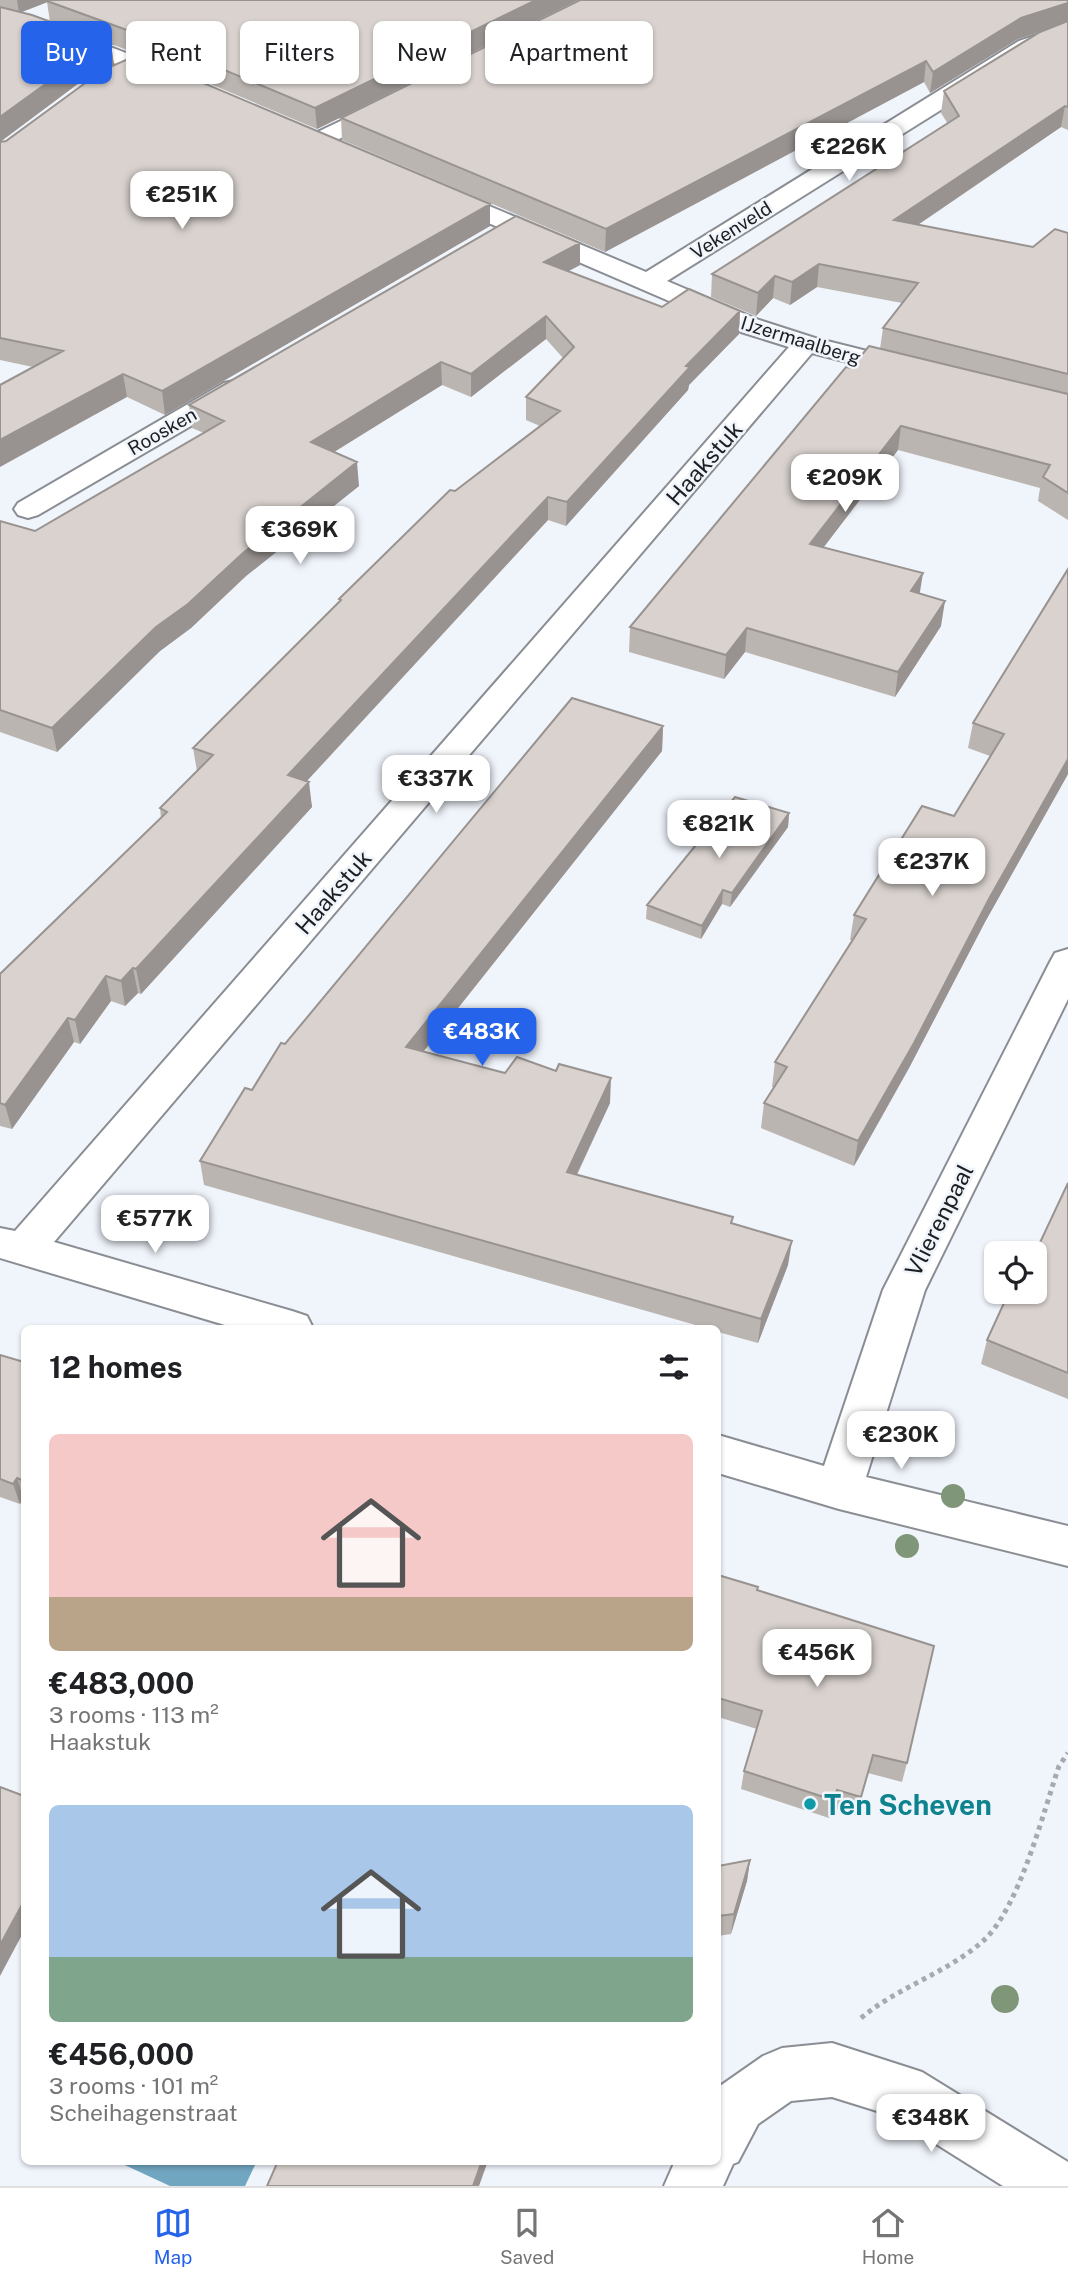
<!DOCTYPE html>
<meta charset="utf-8">
<style>
:root{--surface:#fff;--page:#f6f6f6;--text:#202124;--muted:#757577;--line:#e0e0e0;--accent:#2563eb}
body{margin:0;font-family:"Public Sans",sans-serif;background:var(--page);color:var(--text);height:100vh;display:flex;flex-direction:column;font-size:26px;white-space:nowrap}
*{box-sizing:border-box;margin:0}
p{font-size:23px;color:var(--muted)}
.icon{flex:none;width:38px;height:38px;fill:none;stroke:currentColor;stroke-width:2;stroke-linecap:round;stroke-linejoin:round}
.map{position:relative;flex:1;overflow:hidden}
.panel{position:absolute;left:21px;top:1325px;width:700px;height:840px;display:flex;flex-direction:column;background:var(--surface);border-radius:10px;box-shadow:0 2px 5px #0004}
.panel>*{flex:none}
.banner{position:absolute;left:21px;top:21px;width:700px;height:63px;display:flex;gap:14px}
.fabs{position:absolute;left:984px;top:1241px;display:grid;gap:14px}
.fabs a{display:grid;place-items:center;width:63px;height:63px;border-radius:10px;background:var(--surface);box-shadow:0 2px 5px #0004;font-size:35px}
.price{position:absolute;translate:-50% -60px;padding:0 16px;border-radius:14px;background:#fff;color:#222;font-size:23px;line-height:46px;filter:drop-shadow(0 2px 4px #0008)}
.price::after{content:'';position:absolute;left:50%;top:42px;width:21px;height:16px;margin-left:-10px;background:inherit;clip-path:polygon(0 0,100% 0,50% 100%)}
.price.active{background:var(--accent);color:#fff}
ul{padding:0;list-style:none}
li{display:grid;align-content:center;gap:14px;height:371px;padding:0 28px}
li span{display:grid;place-items:center;height:217px;border-radius:10px;color:#555}
li>.icon{margin-inline-start:auto}
span .icon{width:126px;height:126px;fill:#fffc;stroke-width:1}
li b{font-size:30px}
h2{display:flex;justify-content:space-between;align-items:center;height:84px;padding:0 28px;font-size:30px}
.pill{padding:0 24px;border-radius:10px;background:var(--surface);box-shadow:0 2px 5px #0004;font-size:24px;line-height:63px}
.pill.active{background:var(--accent);color:#fff}
.menu{display:flex;justify-content:space-around;align-items:center;height:98px;border-top:2px solid var(--line);background:var(--surface);font-size:19px;color:var(--muted)}
.menu a{display:grid;justify-items:center;gap:4px}
.menu .active{color:var(--accent)}
.map>svg:first-child{display:block}
.water{fill:#71a6c0}
.lines{fill:none;stroke-linecap:round;stroke-linejoin:round}
.minor-casing{stroke:#8a8e94;stroke-width:4}
.path{stroke:#a6a9ae;stroke-width:5;stroke-dasharray:4.5 4.5;stroke-linecap:butt}
.minor{fill:#fff;fill-rule:evenodd}
.tree{fill:#7f9678}
.wall{fill:#bbb5b1;fill-rule:evenodd}
.shaded-wall{fill:#989390}
.building{fill:#d9d2ce;stroke:#989390;stroke-width:2}
.culture-dot{fill:#0f9aa8;stroke:#f0f4fb;stroke-width:2.5}
.labels{text-anchor:middle;dominant-baseline:central;stroke-width:5;stroke-linejoin:round;paint-order:stroke}
.far-street-label{font-size:19px;fill:#1d1e21;stroke:#f0f4fb}
.street-label{font-size:23px;fill:#1d1e21;stroke:#f0f4fb}
.near-culture-label{font-size:28px;font-weight:bold;fill:#0d838f;stroke:#f0f4fb;text-anchor:start}
</style>
<div class="map">
<svg width="1068" height="2186" viewBox="0 0 1068 2186">
<rect width="100%" height="100%" fill="#f0f4fb"/>
<path class="water" d="M116,2161H257L245,2186H170Z"/>
<g class="lines">
<defs>
<path id="minor" d="M0,12L55,26L184,75L187,80L184,85H168L41,34L0,24Z
M1068,24V37L1035,51L667,281L759,320L815,338L919,364L923,370L919,376L910,378L812,353L54,1242L292,1311L307,1316L313,1328H235L0,1258V1228L15,1231L789,347L741,332L435,200L431,195L435,190H451L646,272L1019,41Z
M387,99L395,101L398,106L395,111L325,146L317,148L306,141L309,136Z
M234,381L244,383L247,389L244,395L38,515L28,518L18,515L14,509L18,503L224,383Z
M1068,949V999L925,1290L866,1477L1068,1526V1566L839,1509L718,1473V1435L824,1466L883,1290L1050,962L1055,953Z
M832,2043L922,2072L1068,2162V2186H1003L890,2115L832,2097L791,2101L758,2124L738,2162L733,2164L723,2186H664L675,2161H718L720,2086L763,2056L782,2048Z"/>
</defs>
<use href="#minor" class="minor-casing"/>
<path class="path" d="M861,2018C898,1987 947,1973 983,1941C1019,1909 1043,1813 1059,1766L1068,1753"/>
<use href="#minor" class="minor"/>
</g>
<g class="tree">
<circle cx="953" cy="1496" r="12"/>
<circle cx="907" cy="1546" r="12"/>
<circle cx="1005" cy="1999" r="14"/>
</g>
<path class="wall" d="M0,0H578L317,129L149,58L81,33L111,44L114,65L87,77L0,142ZM47,2L50,22L22,12Z
M1068,0V130L1061,127L918,225L1033,247L1068,233V520L1038,501L1040,488L898,450L823,548L920,594L941,626L895,697L745,652L724,679L629,652L630,627L851,368L880,349L883,328L902,303L817,287L790,305L773,298L756,316L711,297L712,274L948,124L941,113L944,91L1048,29L1018,39L930,93L924,82L605,252L342,140L341,118Z
M0,142L490,204V226L165,415L127,397L33,367L0,360Z
M580,243V265L569,271L662,307L740,311L739,334L689,385L688,390L566,526L548,520L307,781L312,807L141,994L138,993L125,1006L111,1001L80,1044L74,1042L12,1129L0,1126V974L161,818L160,808L197,771L193,748L339,602V599L455,491L540,426L526,420V397L563,358L546,339L471,397L442,385L334,452L359,486L246,576L191,628L160,651L57,752L0,732V521L35,531L204,433L192,428L189,405Z
M1068,569V774L985,922L909,1068L854,1166L761,1128L764,1103L774,1088L772,1087L775,1062L852,940H850L854,915L954,816L990,756L968,748L973,723Z
M663,726L662,751L424,1051L610,1103L577,1175L732,1223L788,1265L758,1343L718,1332V1328H706L204,1185L200,1161L285,1044Z
M789,813L788,827L730,907L722,904L701,939L646,919L647,905Z
M1068,1183V1399L981,1364L987,1340L1037,1249Z
M0,1355L24,1362V1499L23,1498L20,1504L0,1497Z
M718,1575L757,1590L907,1763L902,1782L868,1773L857,1815L833,1808L829,1818L741,1789L744,1771L757,1729L718,1717Z
M750,1860L747,1881L731,1934L718,1936V1866Z"/>
<path class="shaded-wall" d="M17,0H53L19,13Z
M536,0H578L317,129L315,108Z
M1068,3V22L1018,39L930,93L933,72L1021,18Z
M111,44L114,65L87,77L0,142V117L84,56Z
M926,61L924,82L605,252L606,229Z
M1065,106L1061,127L891,243L894,220Z
M490,204V226L165,415L162,391Z
M580,243V265L544,284V262Z
M819,264L817,287L790,305L792,282Z
M775,276L773,298L756,316L758,293Z
M740,311L739,334L689,385L688,390L566,526L567,502L686,366Z
M546,316V339L471,397V374Z
M441,362L442,385L313,465L311,442Z
M123,374L127,397L0,467V440Z
M901,426L898,450L807,569L810,544Z
M357,462L359,486L246,576L191,628L160,651L57,752L52,728L156,627L243,553Z
M548,497V520L290,799L288,775Z
M923,573L919,598L911,591Z
M945,601L941,626L895,697L898,672Z
M747,628L745,652L724,679L726,655Z
M663,726L662,751L408,1071L406,1047Z
M1068,759V774L985,922L909,1068L854,1166L858,1141L990,897Z
M309,782L312,807L141,994L136,969Z
M789,813L788,827L730,907L732,893Z
M723,890L722,904L701,939L702,926Z
M133,968L138,993L125,1006L121,981Z
M106,976L111,1001L80,1044L75,1020Z
M68,1018L74,1042L12,1129L5,1105Z
M611,1078L610,1103L566,1197L567,1172Z
M792,1241L788,1265L758,1343L761,1319Z
M17,1478L23,1498L20,1504L13,1484Z
M837,1790L833,1808L829,1818L833,1800Z
M750,1860L747,1881L731,1934L734,1914Z
M24,1901V1931L0,1976V1945Z
M482,2161H488L479,2186H473Z"/>
<path class="building" d="M50,0H536L315,108L146,37L47,1Z
M580,0H1068V3L1021,18L933,72L926,61L606,229L341,118Z
M0,7L32,15L111,44L84,56L0,117Z
M1068,21V107L1065,106L894,220L1033,247L1055,229L1068,233V374L883,328L918,283L819,264L792,282L775,276L758,293L712,274L959,116L944,91L1040,32Z
M137,55L490,204L162,391L123,374L0,440V385L63,351L0,338V142L6,141L103,70Z
M516,216L580,243L544,262L662,307L689,289L740,311L686,366L690,367L567,502L548,497L288,775L309,782L136,969L133,968L121,981L106,976L75,1020L68,1018L5,1105L0,1103V974L167,812L160,808L213,755L193,748L341,600L339,599L450,490L455,491L560,411L526,397L574,347L546,316L471,374L441,362L311,442L357,462L243,553L188,604L156,627L52,728L0,710V521L35,531L224,421L189,405Z
M869,346L1068,394V493L1043,477L1050,465L901,426L810,544L923,573L911,591L945,601L898,672L747,628L726,655L630,627L846,367L851,368Z
M1068,569V759L990,897L914,1043L858,1141L764,1103L787,1067L775,1062L866,919L854,915L922,806L954,816L1004,734L973,723Z
M572,698L663,726L406,1047L505,1073L517,1057L556,1071L559,1064L611,1078L567,1172L733,1217L731,1223L792,1241L761,1319L200,1161L245,1088L252,1090L281,1043L285,1044Z
M735,797L789,813L732,893L723,890L702,926L647,905Z
M1068,1183V1373L987,1340L1009,1292H1034V1253H1026L1030,1246L1037,1249Z
M0,1355L24,1362V1481L17,1478L13,1484L0,1479Z
M718,1575L758,1587L757,1590L934,1646L907,1763L873,1755L861,1797L837,1790L833,1800L744,1771L762,1711L718,1698Z
M0,1787L24,1796V1901L0,1945Z
M750,1860L734,1914L718,1916V1866Z
M278,2161H482L473,2186H267Z"/>
<circle class="culture-dot" cx="810" cy="1804" r="7"/>
<g class="labels">
<g class="far-street-label">
<text transform="translate(731 230) rotate(-32)">Vekenveld</text>
<text transform="translate(801 340) rotate(17)">IJzermaalberg</text>
<text transform="translate(162 431) rotate(-30)">Roosken</text>
</g>
<g class="street-label">
<text transform="translate(704 463) rotate(-49)">Haakstuk</text>
<text transform="translate(333 892) rotate(-49)">Haakstuk</text>
<text transform="translate(939 1220) rotate(-63)">Vlierenpaal</text>
</g>
<g class="near-culture-label">
<text x="824" y="1804">Ten Scheven</text>
</g>
</g>
</svg>
<div class="fabs">
<a><svg class="icon" aria-label="locate" viewBox="0 0 24 24"><circle cx="12" cy="12" r="6"/><path d="M12 2v4M12 18v4M2 12h4M18 12h4"/></svg></a>
</div>
<b class="price" style="left:849px;top:183px">€226K</b>
<b class="price" style="left:182px;top:231px">€251K</b>
<b class="price" style="left:845px;top:514px">€209K</b>
<b class="price" style="left:300px;top:566px">€369K</b>
<b class="price" style="left:436px;top:815px">€337K</b>
<b class="price" style="left:719px;top:860px">€821K</b>
<b class="price" style="left:932px;top:898px">€237K</b>
<b class="price active" style="left:482px;top:1068px">€483K</b>
<b class="price" style="left:155px;top:1255px">€577K</b>
<b class="price" style="left:901px;top:1471px">€230K</b>
<b class="price" style="left:817px;top:1689px">€456K</b>
<b class="price" style="left:931px;top:2154px">€348K</b>
<div class="banner">
<a class="pill active">Buy</a>
<a class="pill">Rent</a>
<a class="pill">Filters</a>
<a class="pill">New</a>
<a class="pill">Apartment</a>
</div>
<section class="panel">
<h2>12 homes<svg class="icon" aria-label="filters" viewBox="0 0 24 24"><path d="M4 7h16M4 17h16"/><circle cx="9" cy="7" r="2"/><circle cx="15" cy="17" r="2"/></svg></h2>
<ul>
<li><span style="background:linear-gradient(#f6c9c9 75%,#b9a48a 0)"><svg class="icon" aria-label="home" viewBox="0 0 24 24"><path d="M3 11l9-7 9 7M6 9v11h12V9"/></svg></span><div><b>€483,000</b><p>3 rooms · 113 m²</p><p>Haakstuk</p></div></li>
<li><span style="background:linear-gradient(#a9c7e8 70%,#7fa58c 0)"><svg class="icon" aria-label="home" viewBox="0 0 24 24"><path d="M3 11l9-7 9 7M6 9v11h12V9"/></svg></span><div><b>€456,000</b><p>3 rooms · 101 m²</p><p>Scheihagenstraat</p></div></li>
</ul>
</section>
</div>
<nav class="menu">
<a class="active"><svg class="icon" aria-label="map" viewBox="0 0 24 24"><path d="M3 6l6-2 6 2 6-2v14l-6 2-6-2-6 2zM9 4v14M15 6v14"/></svg>Map</a>
<a><svg class="icon" aria-label="saved" viewBox="0 0 24 24"><path d="M7 4h10v16l-5-4-5 4z"/></svg>Saved</a>
<a><svg class="icon" aria-label="home" viewBox="0 0 24 24"><path d="M3 11l9-7 9 7M6 9v11h12V9"/></svg>Home</a>
</nav>
